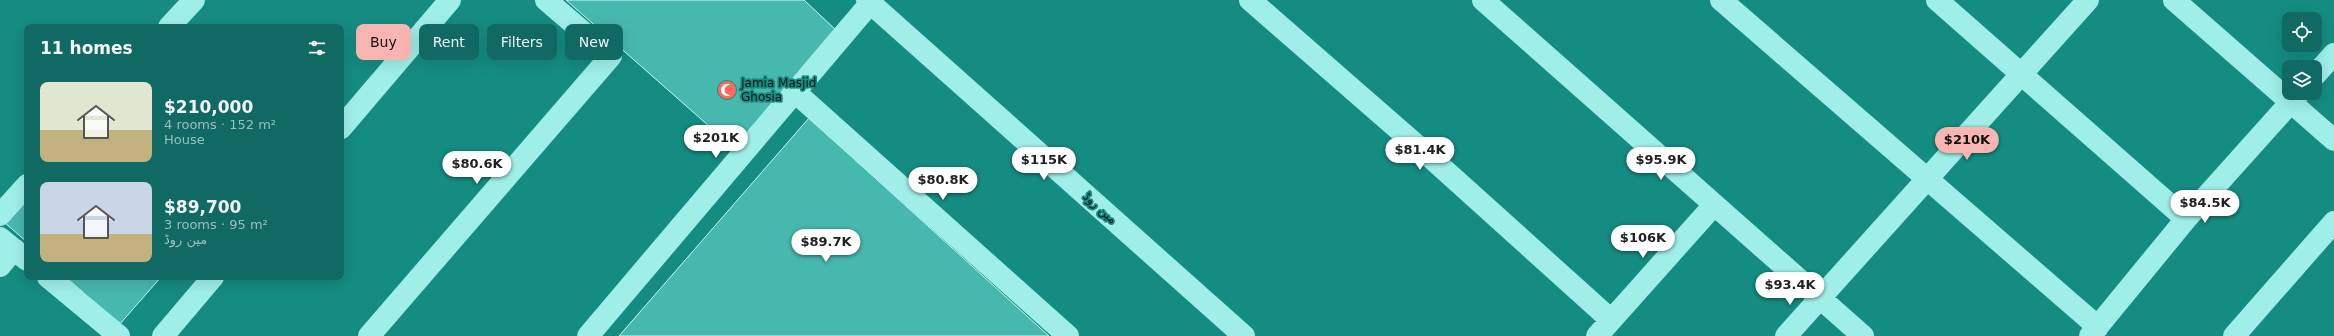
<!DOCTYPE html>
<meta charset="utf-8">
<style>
:root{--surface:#106962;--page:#196f68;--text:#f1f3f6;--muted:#9cbfbe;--accent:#f7b4b1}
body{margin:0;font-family:"DejaVu Sans","Noto Naskh Arabic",sans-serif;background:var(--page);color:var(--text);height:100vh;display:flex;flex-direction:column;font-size:15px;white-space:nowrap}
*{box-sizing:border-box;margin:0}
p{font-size:13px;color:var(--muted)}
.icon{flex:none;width:22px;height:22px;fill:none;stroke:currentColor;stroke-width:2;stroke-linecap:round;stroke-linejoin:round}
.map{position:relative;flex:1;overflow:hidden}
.details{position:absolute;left:24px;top:24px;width:320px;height:256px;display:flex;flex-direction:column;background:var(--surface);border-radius:8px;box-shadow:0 4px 16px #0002}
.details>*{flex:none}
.guide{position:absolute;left:356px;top:24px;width:380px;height:36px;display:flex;gap:8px}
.controls{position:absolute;left:2282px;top:12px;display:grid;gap:8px}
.controls a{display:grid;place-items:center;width:40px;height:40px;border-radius:8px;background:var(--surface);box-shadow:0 4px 16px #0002;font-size:20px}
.price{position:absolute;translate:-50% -34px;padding:0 9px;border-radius:14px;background:#fff;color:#222;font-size:13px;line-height:26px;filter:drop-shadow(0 1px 2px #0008)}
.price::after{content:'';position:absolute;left:50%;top:24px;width:12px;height:9px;margin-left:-6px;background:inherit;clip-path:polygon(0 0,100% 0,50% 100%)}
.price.current{background:var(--accent);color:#111}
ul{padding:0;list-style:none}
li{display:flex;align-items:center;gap:12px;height:100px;padding:0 16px}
li span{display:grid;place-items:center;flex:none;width:112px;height:80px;border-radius:8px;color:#555}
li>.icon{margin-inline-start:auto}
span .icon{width:48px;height:48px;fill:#fffc;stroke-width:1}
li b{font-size:17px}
h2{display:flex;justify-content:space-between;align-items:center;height:48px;padding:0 16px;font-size:17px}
.chip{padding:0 14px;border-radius:8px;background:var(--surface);box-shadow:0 4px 16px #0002;font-size:14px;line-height:36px}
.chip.current{background:var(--accent);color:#111}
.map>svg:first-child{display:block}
.building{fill:#47b8ae;stroke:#c5fbf6}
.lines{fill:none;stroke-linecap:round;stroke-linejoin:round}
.minor{stroke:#9fefe8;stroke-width:22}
.labels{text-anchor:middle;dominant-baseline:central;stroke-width:3.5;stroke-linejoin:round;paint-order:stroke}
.poi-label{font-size:12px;fill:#111;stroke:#158c82;text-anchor:start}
.street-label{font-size:12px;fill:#111;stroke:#158c82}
</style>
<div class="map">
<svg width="2334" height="336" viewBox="0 0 2334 336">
<rect width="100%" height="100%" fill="#158c82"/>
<path class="building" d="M566,0H804L837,31L735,149Z
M809,118L1049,336H619Z
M27,198V242L5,223Z
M66,277H161L119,325Z"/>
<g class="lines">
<path class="minor" d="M867,0L1244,336
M1250,0L1429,156L1611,320
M1483,0L1863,336
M1721,0L2098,327
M1937,0L2186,219
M2174,0L2334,140
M169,27L194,0
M2315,75L2334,54
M795,92L1068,336
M341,128L450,0
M0,215L27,185
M0,238L27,260
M0,266L14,249
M48,277L119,336
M163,336L213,277
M369,336L611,56L546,0
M588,336L873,0
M1597,336L1714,205
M1786,336L2088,0
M2090,336L2186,219L2299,93
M2234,336L2334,222"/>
</g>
<defs>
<symbol id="mosque-disc" viewBox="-11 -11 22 22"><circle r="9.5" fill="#ff685d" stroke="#158c82"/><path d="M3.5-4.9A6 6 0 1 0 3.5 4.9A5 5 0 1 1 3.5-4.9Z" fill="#fff"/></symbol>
</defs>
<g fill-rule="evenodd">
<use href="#mosque-disc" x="716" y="79" width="22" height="22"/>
</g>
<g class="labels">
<g class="poi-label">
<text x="741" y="83">Jamia Masjid<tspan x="741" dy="14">Ghosia</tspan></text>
</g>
<g class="street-label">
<text transform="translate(1100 208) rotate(42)">مین روڈ</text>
</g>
</g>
</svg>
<div class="controls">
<a><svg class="icon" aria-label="locate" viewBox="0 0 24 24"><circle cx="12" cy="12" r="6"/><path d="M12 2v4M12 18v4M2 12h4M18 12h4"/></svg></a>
<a><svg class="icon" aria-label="layers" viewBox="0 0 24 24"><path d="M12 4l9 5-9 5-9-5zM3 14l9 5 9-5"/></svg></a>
</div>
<b class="price" style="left:716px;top:159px">$201K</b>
<b class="price current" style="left:1967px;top:161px">$210K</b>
<b class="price" style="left:1420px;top:171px">$81.4K</b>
<b class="price" style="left:1044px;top:181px">$115K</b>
<b class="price" style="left:1661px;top:181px">$95.9K</b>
<b class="price" style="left:477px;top:185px">$80.6K</b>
<b class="price" style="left:943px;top:201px">$80.8K</b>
<b class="price" style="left:2205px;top:224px">$84.5K</b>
<b class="price" style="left:1643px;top:259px">$106K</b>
<b class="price" style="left:826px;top:263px">$89.7K</b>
<b class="price" style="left:1790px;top:306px">$93.4K</b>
<div class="guide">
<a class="chip current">Buy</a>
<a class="chip">Rent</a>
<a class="chip">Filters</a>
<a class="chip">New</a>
</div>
<section class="details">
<h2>11 homes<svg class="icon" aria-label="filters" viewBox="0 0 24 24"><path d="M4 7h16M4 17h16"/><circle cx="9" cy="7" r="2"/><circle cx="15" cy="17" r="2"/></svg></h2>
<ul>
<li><span style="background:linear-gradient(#dfe7d0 60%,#c2b280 0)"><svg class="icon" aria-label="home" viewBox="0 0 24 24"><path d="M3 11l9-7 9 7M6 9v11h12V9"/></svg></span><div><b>$210,000</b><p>4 rooms · 152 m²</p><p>House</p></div></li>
<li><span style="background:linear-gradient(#c9d6e8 65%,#c2b280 0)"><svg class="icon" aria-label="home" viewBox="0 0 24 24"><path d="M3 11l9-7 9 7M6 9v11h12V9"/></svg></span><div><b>$89,700</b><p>3 rooms · 95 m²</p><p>مین روڈ</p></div></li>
</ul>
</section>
</div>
